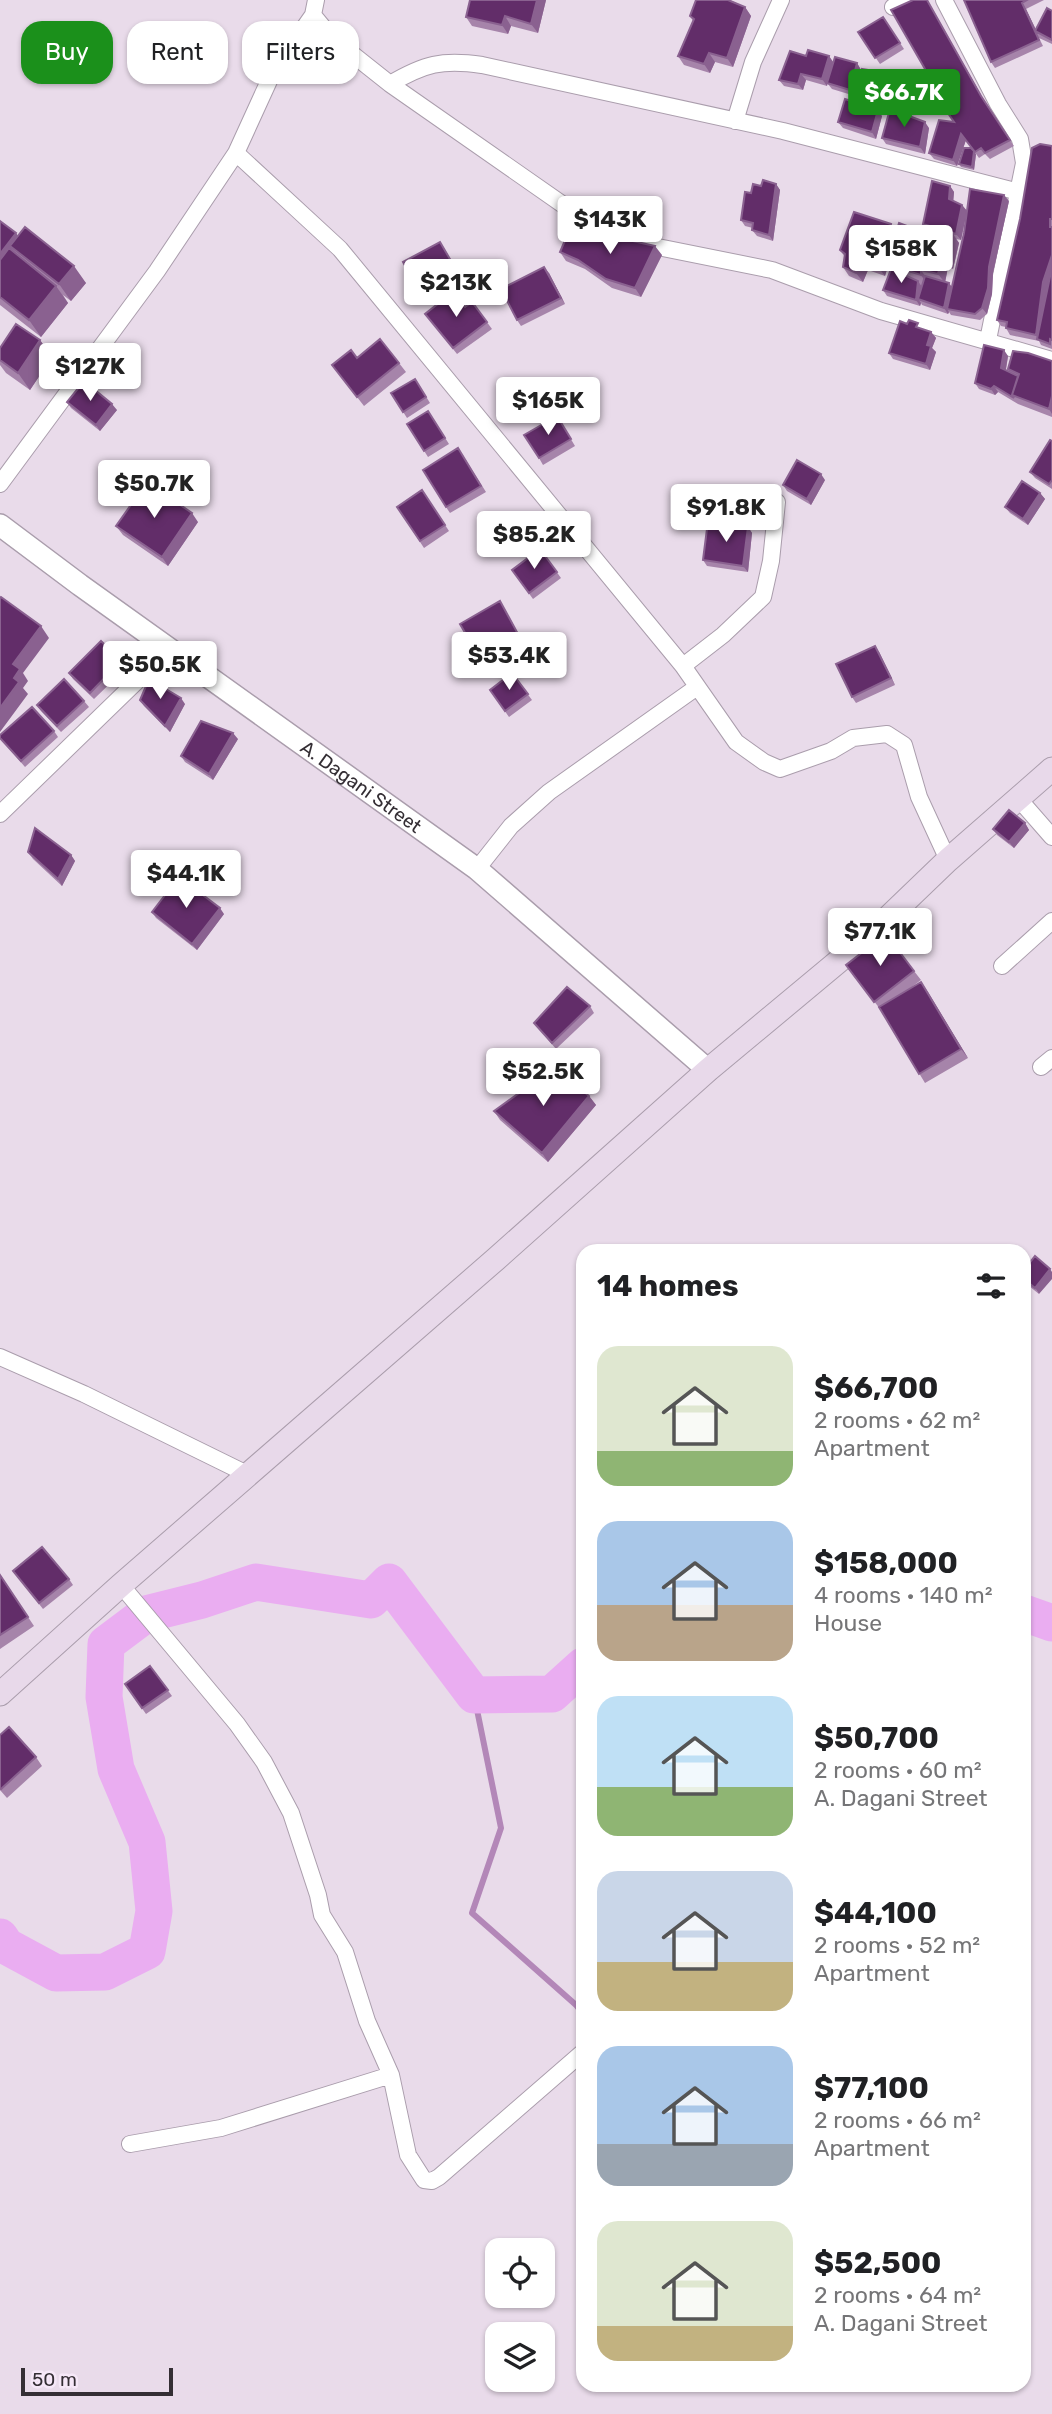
<!DOCTYPE html>
<meta charset="utf-8">
<style>
:root{--surface:#fff;--page:#f2f2f2;--text:#202124;--muted:#757577;--accent:#1b901b}
body{margin:0;font-family:Rubik,sans-serif;background:var(--page);color:var(--text);height:100vh;display:flex;flex-direction:column;font-size:26px;white-space:nowrap}
*{box-sizing:border-box;margin:0}
p{font-size:23px;color:var(--muted)}
.icon{flex:none;width:38px;height:38px;fill:none;stroke:currentColor;stroke-width:2;stroke-linecap:round;stroke-linejoin:round}
.map{position:relative;flex:1;overflow:hidden}
.side{position:absolute;left:576px;top:1244px;width:455px;height:1148px;display:flex;flex-direction:column;background:var(--surface);border-radius:21px;box-shadow:0 2px 5px #0004}
.side>*{flex:none}
.top-card{position:absolute;left:21px;top:21px;width:450px;height:63px;display:flex;gap:14px}
.tools{position:absolute;left:485px;top:2238px;display:grid;gap:14px}
.tools a{display:grid;place-items:center;width:70px;height:70px;border-radius:14px;background:var(--surface);box-shadow:0 2px 5px #0004;font-size:35px}
.scale{position:absolute;left:21px;bottom:18px;width:152px;box-sizing:border-box;padding-left:7px;border:4px solid #342e34;border-top:0;font-size:19px;line-height:24px;white-space:nowrap;color:#342e34;-webkit-text-stroke:5px #f6e8f8;paint-order:stroke}
.price{position:absolute;translate:-50% -60px;padding:0 16px;border-radius:7px;background:#fff;color:#222;font-size:23px;line-height:46px;filter:drop-shadow(0 2px 4px #0008)}
.price::after{content:'';position:absolute;left:50%;top:42px;width:21px;height:16px;margin-left:-10px;background:inherit;clip-path:polygon(0 0,100% 0,50% 100%)}
.price.on{background:var(--accent);color:#fff}
ul{padding:0;list-style:none}
li{display:flex;align-items:center;gap:21px;height:175px;padding:0 21px}
li span{display:grid;place-items:center;flex:none;width:196px;height:140px;border-radius:21px;color:#555}
li>.icon{margin-inline-start:auto}
span .icon{width:84px;height:84px;fill:#fffc;stroke-width:1}
li b{font-size:30px}
h2{display:flex;justify-content:space-between;align-items:center;height:84px;padding:0 21px;font-size:30px}
.pill{padding:0 24px;border-radius:21px;background:var(--surface);box-shadow:0 2px 5px #0004;font-size:24px;line-height:63px}
.pill.on{background:var(--accent);color:#fff}
.map>svg:first-child{display:block}
.lines{fill:none;stroke-linecap:round;stroke-linejoin:round}
.stream{stroke:#b387b8;stroke-width:6}
.river{stroke:#eaadf1;stroke-width:37}
.minor-casing{stroke:#aa9dac;stroke-width:18}
.tertiary-casing{stroke:#aa9dac;stroke-width:24}
.secondary-casing{stroke:#aa9dac;stroke-width:25}
.minor{stroke:#fff;stroke-width:16}
.tertiary{stroke:#fff;stroke-width:21}
.secondary{stroke:#e8d9ea;stroke-width:23}
.wall{fill:#a684aa}
.shaded-wall{fill:#8a6190}
.building{fill:#622d69;stroke:#8a6190;stroke-width:2}
.labels{text-anchor:middle;dominant-baseline:central;stroke-width:7;stroke-linejoin:round;paint-order:stroke}
.street-label{font-size:19px;fill:#342e34;stroke:#f6e8f8}
</style>
<div class="map">
<svg width="1052" height="2414" viewBox="0 0 1052 2414">
<rect width="100%" height="100%" fill="#e9dbea"/>
<g class="lines">
<path class="stream" d="M474,1695L501,1828L472,1913L576,2005L583,2014"/>
<path class="river" d="M1024,1613L1052,1623
M0,1937L6,1946L56,1973L105,1972L147,1951L154,1911L147,1842L116,1769L104,1697L106,1644L146,1614L202,1600L256,1582L371,1600L389,1582L474,1695L552,1694L583,1666"/>
<defs>
<path id="minor" d="M944,0L998,104L1020,139L1024,163L988,340
M893,7L915,0
M313,15L332,38L390,84L602,232L643,244L772,270L881,311L1052,360
M390,84C424,64 442,59 482,65L783,131L1019,192
M735,121L753,62L781,0
M236,153L340,249L683,666L736,742L764,762L780,769L831,751L853,738L887,734L904,745L919,797L948,860
M0,484L157,271L236,153L273,72L313,15L316,0
M683,666L723,635L763,597L771,561L777,502
M1018,798L1052,837
M0,814L170,649
M477,869L511,826L549,792L697,687
M1002,966L1052,921
M1041,1067L1052,1058
M0,1357L84,1394L249,1475
M121,1585L237,1724L264,1762L291,1813L318,1895L322,1915L345,1952L367,2021L391,2075L408,2155L424,2180L432,2181L439,2177L583,2052
M130,2144L221,2128L391,2075"/>
<g id="tertiary">
<path id="s1" d="M0,525L80,585L477,869L708,1070"/>
</g>
<path id="secondary" d="M0,1694L121,1585L496,1259L708,1070L870,935L948,860L1052,769"/>
</defs>
<use href="#minor" class="minor-casing"/>
<use href="#tertiary" class="tertiary-casing"/>
<use href="#secondary" class="secondary-casing"/>
<use href="#minor" class="minor"/>
<use href="#tertiary" class="tertiary"/>
<use href="#secondary" class="secondary"/>
</g>
<path class="wall" d="M470,0H546L538,33L511,26L508,34L472,26L466,17Z
M696,0H730L745,7L751,16L733,67L715,62L710,73L684,65L678,56L693,21L690,16Z
M913,0H927L928,1L985,102L1014,146L990,159L985,154L979,158L966,140L957,166L934,159L929,153L954,122L925,69Z
M964,0H1044L1026,9L1036,30L1052,11V44L1039,38L1043,46L995,68L991,62Z
M883,17L904,49L880,64L858,32Z
M806,56H829L833,62L857,63L861,70L855,96L832,89L827,83V86L806,80L803,90L784,86L779,80Z
M881,72L883,75L879,96L860,91L858,88Z
M882,116L876,139L843,128L838,122Z
M929,128L925,154L886,144L882,138Z
M1052,146V349L1041,345L1039,341L1010,335L1006,328V327L1001,326L997,320Z
M976,154L974,170L961,167L959,164Z
M776,184L780,190L773,241L757,236L752,230L753,228L745,226L741,220L751,193L761,186Z
M950,186L954,192L953,201L962,205L967,211L961,240L956,239L959,243L953,269L948,267L945,282L952,287L1009,201L993,273L992,294L987,314L980,320L951,315L949,312L948,314L922,305L921,303L920,306L887,296L883,290L905,275L901,269L896,267L890,259L885,276L868,270L863,282L849,276L843,267L845,257L840,250L897,232L920,231L924,226L923,224Z
M0,221L18,236L86,283L71,301L63,295L68,303L41,337L0,305Z
M586,240L662,255L641,297L612,288L585,269L566,261L560,252Z
M444,248L458,272L421,293L416,286Z
M549,273L565,304L521,326L517,320Z
M472,302L492,329L457,354L430,320L465,307Z
M922,329L931,332L936,338L932,348L936,352L930,370L893,359L889,353Z
M40,340L52,357L30,390L6,373L0,365V348Z
M1008,356L1006,370L1010,372L1008,369L1052,361V417L1018,404L998,392L995,395L979,389L975,383Z
M399,363L406,372L364,406L332,365Z
M419,385L430,403L407,418L391,393Z
M67,402L117,410L100,431L71,408Z
M428,411L449,444L428,457L407,424Z
M557,416L575,446L543,465L539,458Z
M1052,441V489L1035,478L1030,472Z
M462,454L486,492L450,513L446,507Z
M825,480L811,505L787,491L783,485Z
M422,490L449,531L424,548L397,507Z
M1040,493L1045,499L1028,525L1010,513L1005,507Z
M198,522L168,566L123,535L116,526Z
M748,527L752,533L748,572L707,566L703,560Z
M540,549L561,578L533,599L512,570Z
M504,608L522,640L482,662L478,655Z
M879,652L895,685L856,703L852,697Z
M121,661L126,668L94,699L73,679L69,673Z
M512,673L532,700L509,717L490,690Z
M140,700L185,704L170,732L144,706Z
M84,701L89,707L61,732L41,711L37,705Z
M54,731L58,737L25,767L0,738Z
M238,739L213,780L185,762L181,756Z
M1025,823L1029,830L1014,848L997,835L993,829Z
M28,852L71,855L75,861L62,886L33,859Z
M152,912L224,914L197,950L156,918Z
M914,971L921,980L905,992L921,982L968,1058L925,1083L881,1010L852,974Z
M590,1006L594,1013L556,1049L534,1023Z
M589,1096L596,1105L548,1162L500,1120L494,1111Z
M1024,1270L1039,1294L1024,1282Z
M13,1571L69,1579L73,1585L43,1609Z
M0,1575L34,1626L0,1649Z
M150,1666L172,1696L146,1714L125,1684Z
M0,1735L36,1757L42,1766L7,1798L0,1790Z"/>
<path class="shaded-wall" d="M537,0H546L538,33L531,24Z
M927,0L985,102L1014,146L981,96Z
M1022,3L1026,9L1037,32H1035Z
M745,7L751,16L733,67L727,58Z
M505,16L511,26L508,34L502,25Z
M709,53L715,62L710,73L704,64Z
M829,56L833,62L827,86L822,79Z
M857,63L861,70L855,96L850,90Z
M881,72L883,75L879,96L877,93Z
M801,74L806,80L803,90L798,84Z
M878,110L882,116L876,139L872,132Z
M925,122L929,128L925,154L920,147Z
M961,134L966,140L957,166L953,160Z
M974,151L976,154L974,170L972,167Z
M776,184L780,190L773,241L769,235Z
M950,186L954,192L953,205L949,199Z
M1004,195L1009,201L993,273L992,294L987,314L982,308L989,267Z
M962,205L967,211L961,240L956,234Z
M891,224L898,233L885,276L878,267Z
M16,233L28,250L10,246L20,260L0,286V254Z
M953,234L959,243L953,269L947,259Z
M655,246L662,255L641,297L635,288Z
M1052,255V274L1047,288L1040,341L1036,335L1043,282Z
M942,258L948,267L945,283L938,274Z
M861,261L868,270L863,282L856,273Z
M74,266L86,283L71,301L59,284Z
M544,267L549,273L565,304L561,298Z
M921,270L927,279V284L921,275Z
M918,281L922,287L918,299L921,303L920,306L916,300Z
M949,283L954,290L947,309L949,312L948,314L944,308Z
M56,286L68,303L41,337L29,320Z
M931,332L936,338L932,348L936,352L930,370L926,364L927,345Z
M40,340L52,357L30,390L18,373Z
M1004,350L1008,356L1005,374L1001,368Z
M994,386L998,392L995,395L991,389Z
M1052,396V414L1049,409Z
M112,404L117,410L100,431L96,425Z
M821,474L825,480L811,505L807,499Z
M1040,493L1045,499L1028,525L1023,519Z
M192,513L198,522L168,566L162,557Z
M748,527L752,533L748,572L743,566Z
M41,626L49,638L23,673L28,681L23,688L28,694L0,732V708L14,678L13,664Z
M875,646L879,652L895,685L891,678Z
M181,698L185,704L170,732L165,726Z
M233,733L238,739L213,780L209,774Z
M1025,823L1029,830L1014,848L1009,842Z
M71,855L75,861L62,886L58,879Z
M220,908L224,914L197,950L192,944Z
M921,982L928,992L968,1058L961,1049Z
M589,1096L596,1105L548,1162L542,1153Z
M1050,1269L1052,1272V1279L1039,1294L1035,1288Z"/>
<path class="building" d="M470,0H537L531,24L505,16L502,25L466,17Z
M696,0H728L745,7L727,58L709,53L704,64L678,56L694,19L690,16Z
M913,0H927L981,96L1010,140L985,153L981,148L975,152L961,134L953,160L929,153L939,120L954,122L920,72L925,69L891,10Z
M964,0H1027L1022,3L1039,40L991,62Z
M1047,8L1052,11V40L1035,31Z
M883,17L900,43L875,58L858,32Z
M808,50L829,56L822,79L801,74L798,84L779,80L790,51L806,56Z
M835,57L857,63L850,90L827,83Z
M862,69L881,72L877,93L858,88Z
M845,99L878,110L872,132L838,122Z
M890,109L925,122L920,147L882,138Z
M1040,144L1052,146V219H1050V227H1052V255L1043,282L1036,335L1006,328L1007,322L997,320L1020,219L1032,148Z
M964,148H971L974,151L972,167L959,164Z
M763,180L776,184L769,235L752,230L753,223L741,220L745,192L751,193L753,184L761,186Z
M932,181L950,186L949,199L962,205L956,234L923,224Z
M970,189L1004,195L989,267L988,288L982,308L975,314L947,309L964,233Z
M854,212L891,224L878,267L861,261L856,273L843,267L845,254L840,250Z
M0,221L16,233L0,254Z
M899,223L920,231L924,226L953,234L947,259L942,258L938,274L921,270V275L901,269L904,263L889,258Z
M25,227L74,266L59,284L10,246Z
M569,231L586,240L593,232L655,246L635,288L606,279L578,260L560,252Z
M440,242L454,266L416,286L403,262Z
M9,248L56,286L29,320L0,297V260Z
M544,267L561,298L517,320L501,289Z
M1052,267V340L1050,339V344L1037,339Z
M891,269L918,281L916,300L883,290Z
M925,276L949,283L944,308L918,299Z
M453,292L465,307L472,302L487,322L453,348L425,314Z
M909,320L918,323L916,327L931,332L927,345L931,346L926,364L889,353L900,321L907,324Z
M16,324L40,340L18,373L0,360V348Z
M380,339L399,363L357,397L332,365L351,350L357,358Z
M984,345L1004,350L1001,368L1018,376L1012,395L1014,398L994,386L991,389L975,383Z
M1013,351L1028,353L1052,361V396L1049,409L1012,395L1019,374L1008,369Z
M415,379L426,397L403,412L391,393Z
M84,381L112,404L96,425L67,402Z
M428,411L445,438L424,451L407,424Z
M557,416L571,439L539,458L524,435Z
M1050,440L1052,441V480L1049,484L1030,472Z
M458,448L481,486L446,507L423,470Z
M797,460L821,474L807,499L783,485Z
M1022,481L1040,493L1023,519L1005,507Z
M147,482L192,513L162,557L116,526Z
M422,490L445,525L420,541L397,507Z
M708,521L748,527L743,566L703,560Z
M540,549L557,572L529,593L512,570Z
M1,597L41,626L13,664L20,669L14,678L19,682L0,708V598Z
M500,601L518,634L478,655L460,624Z
M101,641L121,661L90,693L69,673Z
M875,646L891,678L852,697L836,664Z
M512,673L528,694L505,711L490,690Z
M64,679L84,701L57,726L37,705Z
M149,679L181,698L165,726L140,700Z
M32,707L54,731L21,761L0,738V735Z
M201,721L233,733L209,774L181,756Z
M1009,810L1025,823L1009,842L993,829Z
M35,828L71,855L58,879L28,852Z
M179,877L220,908L192,944L152,912Z
M886,934L914,971L874,1002L846,965Z
M921,982L961,1049L919,1074L879,1007Z
M567,987L590,1006L552,1043L534,1023Z
M555,1067L589,1096L542,1153L494,1111Z
M1035,1256L1050,1269L1035,1288L1024,1279V1270Z
M42,1547L69,1579L39,1603L13,1571Z
M0,1575L28,1617L0,1635Z
M150,1666L168,1690L142,1708L125,1684Z
M9,1727L36,1757L1,1789L0,1788V1735Z"/>
<g class="labels">
<g class="street-label">
<text stroke="none"><textPath href="#s1" startOffset="446">A. Dagani Street</textPath></text>
</g>
</g>
</svg>
<div class="tools">
<a><svg class="icon" aria-label="locate" viewBox="0 0 24 24"><circle cx="12" cy="12" r="6"/><path d="M12 2v4M12 18v4M2 12h4M18 12h4"/></svg></a>
<a><svg class="icon" aria-label="layers" viewBox="0 0 24 24"><path d="M12 4l9 5-9 5-9-5zM3 14l9 5 9-5"/></svg></a>
</div>
<div class="scale">50 m</div>
<b class="price on" style="left:904px;top:129px">$66.7K</b>
<b class="price" style="left:610px;top:256px">$143K</b>
<b class="price" style="left:901px;top:285px">$158K</b>
<b class="price" style="left:456px;top:319px">$213K</b>
<b class="price" style="left:90px;top:403px">$127K</b>
<b class="price" style="left:548px;top:437px">$165K</b>
<b class="price" style="left:154px;top:520px">$50.7K</b>
<b class="price" style="left:726px;top:544px">$91.8K</b>
<b class="price" style="left:534px;top:571px">$85.2K</b>
<b class="price" style="left:509px;top:692px">$53.4K</b>
<b class="price" style="left:160px;top:701px">$50.5K</b>
<b class="price" style="left:186px;top:910px">$44.1K</b>
<b class="price" style="left:880px;top:968px">$77.1K</b>
<b class="price" style="left:543px;top:1108px">$52.5K</b>
<div class="top-card">
<a class="pill on">Buy</a>
<a class="pill">Rent</a>
<a class="pill">Filters</a>
</div>
<section class="side">
<h2>14 homes<svg class="icon" aria-label="filters" viewBox="0 0 24 24"><path d="M4 7h16M4 17h16"/><circle cx="9" cy="7" r="2"/><circle cx="15" cy="17" r="2"/></svg></h2>
<ul>
<li><span style="background:linear-gradient(#dfe7d0 75%,#8fb573 0)"><svg class="icon" aria-label="home" viewBox="0 0 24 24"><path d="M3 11l9-7 9 7M6 9v11h12V9"/></svg></span><div><b>$66,700</b><p>2 rooms · 62 m²</p><p>Apartment</p></div></li>
<li><span style="background:linear-gradient(#a9c7e8 60%,#b9a48a 0)"><svg class="icon" aria-label="home" viewBox="0 0 24 24"><path d="M3 11l9-7 9 7M6 9v11h12V9"/></svg></span><div><b>$158,000</b><p>4 rooms · 140 m²</p><p>House</p></div></li>
<li><span style="background:linear-gradient(#bfe0f5 65%,#8fb573 0)"><svg class="icon" aria-label="home" viewBox="0 0 24 24"><path d="M3 11l9-7 9 7M6 9v11h12V9"/></svg></span><div><b>$50,700</b><p>2 rooms · 60 m²</p><p>A. Dagani Street</p></div></li>
<li><span style="background:linear-gradient(#c9d6e8 65%,#c2b280 0)"><svg class="icon" aria-label="home" viewBox="0 0 24 24"><path d="M3 11l9-7 9 7M6 9v11h12V9"/></svg></span><div><b>$44,100</b><p>2 rooms · 52 m²</p><p>Apartment</p></div></li>
<li><span style="background:linear-gradient(#a9c7e8 70%,#9aa5b1 0)"><svg class="icon" aria-label="home" viewBox="0 0 24 24"><path d="M3 11l9-7 9 7M6 9v11h12V9"/></svg></span><div><b>$77,100</b><p>2 rooms · 66 m²</p><p>Apartment</p></div></li>
<li><span style="background:linear-gradient(#dfe7d0 75%,#c2b280 0)"><svg class="icon" aria-label="home" viewBox="0 0 24 24"><path d="M3 11l9-7 9 7M6 9v11h12V9"/></svg></span><div><b>$52,500</b><p>2 rooms · 64 m²</p><p>A. Dagani Street</p></div></li>
</ul>
</section>
</div>
